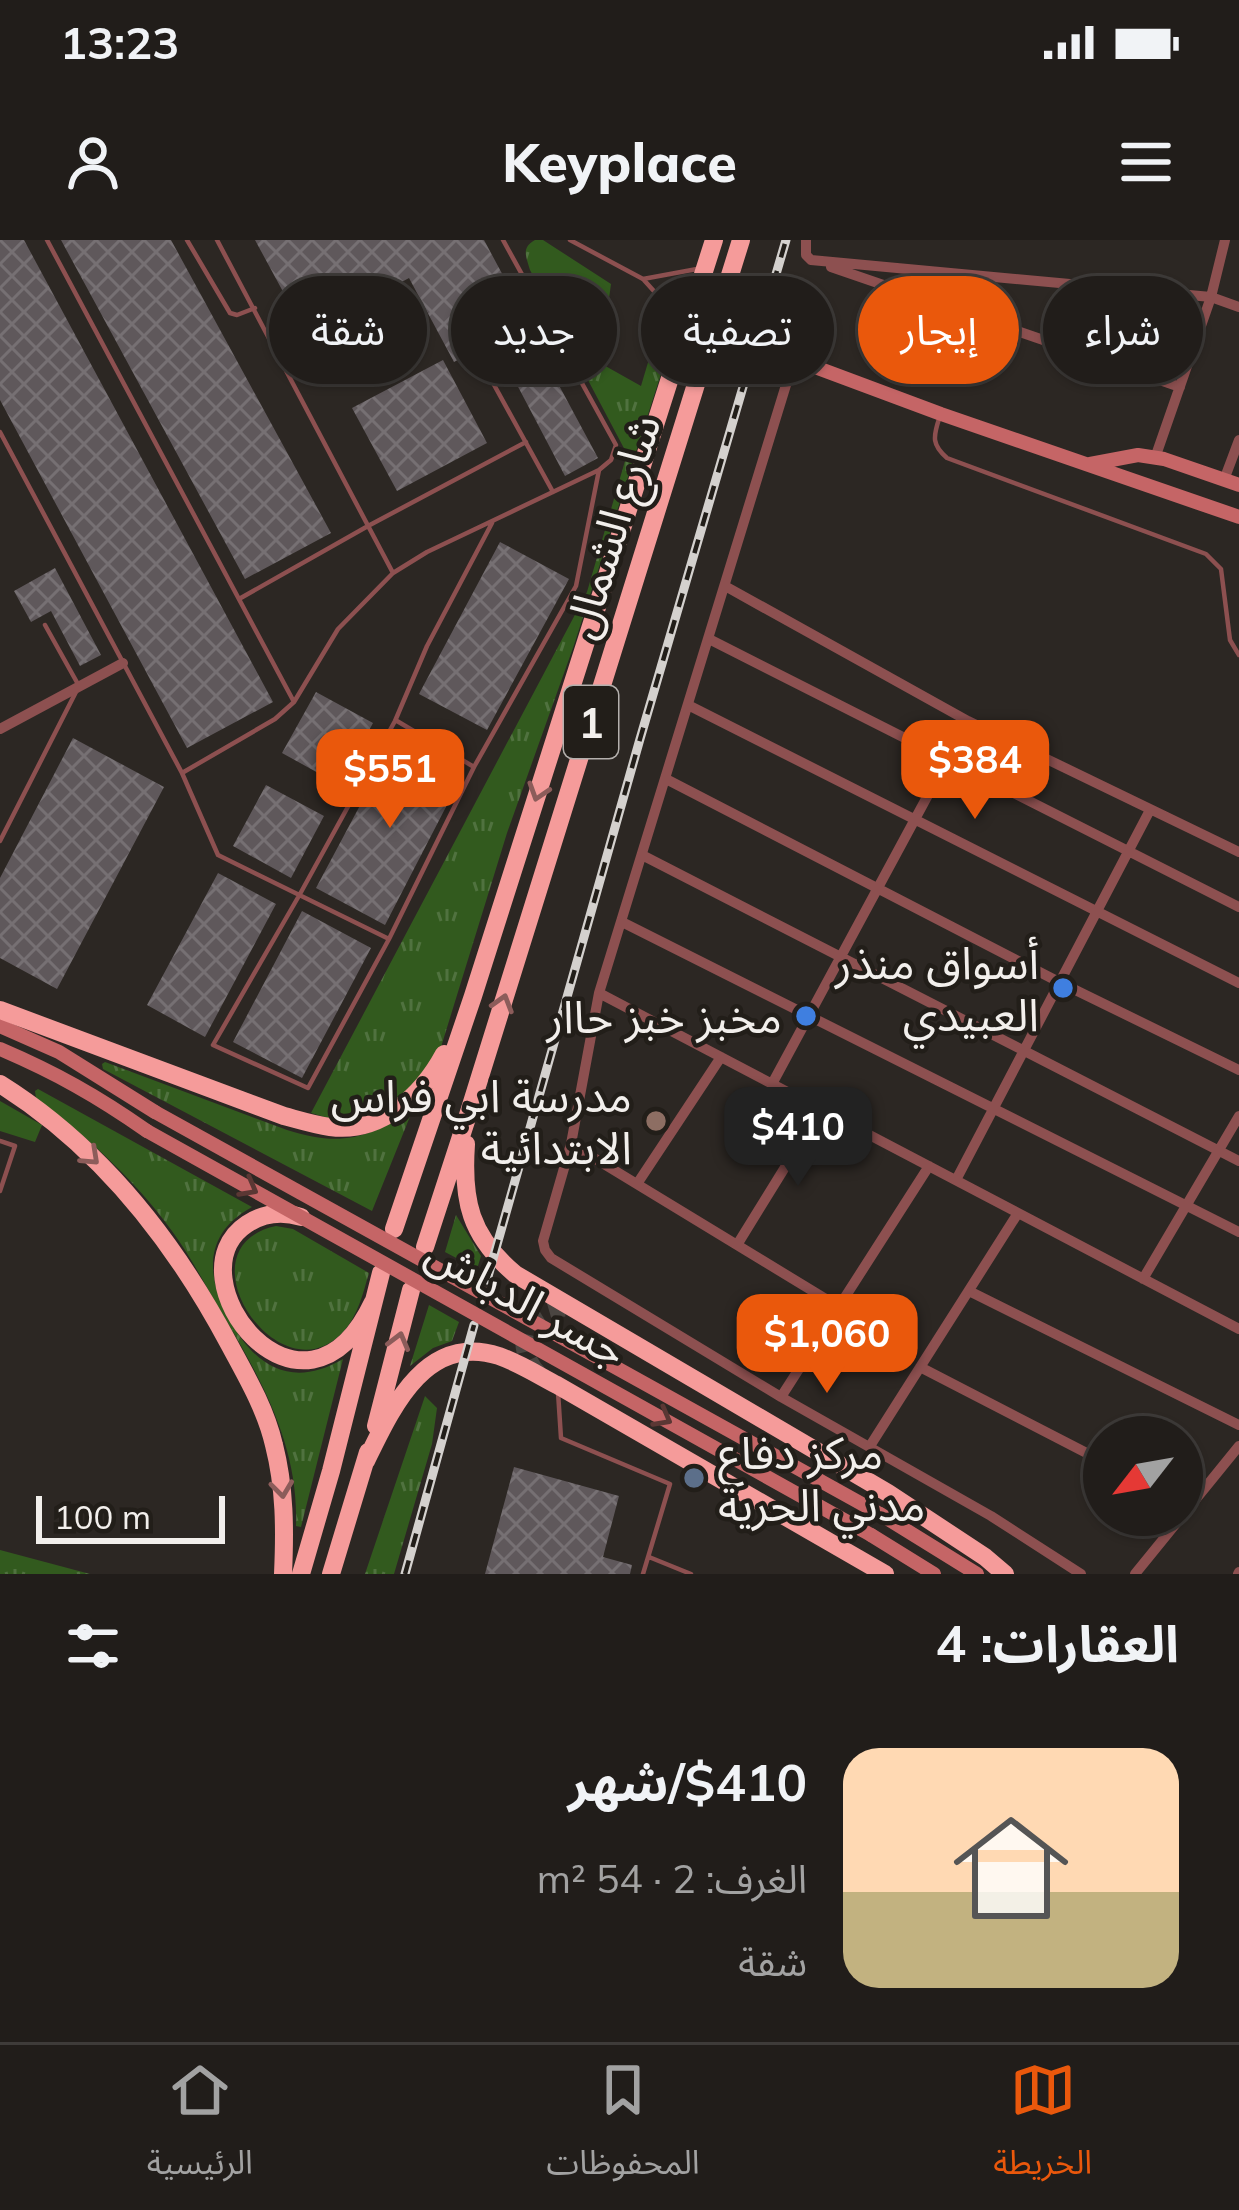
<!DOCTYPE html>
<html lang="ar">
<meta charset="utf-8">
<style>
:root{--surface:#211d1a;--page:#2d2a27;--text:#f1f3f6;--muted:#a2a2a2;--line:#3e3b39;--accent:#ea580c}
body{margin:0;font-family:Mulish,"Noto Sans Arabic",sans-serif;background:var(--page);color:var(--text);direction:rtl;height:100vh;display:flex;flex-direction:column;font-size:45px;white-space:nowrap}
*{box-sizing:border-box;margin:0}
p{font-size:39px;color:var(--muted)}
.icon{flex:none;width:66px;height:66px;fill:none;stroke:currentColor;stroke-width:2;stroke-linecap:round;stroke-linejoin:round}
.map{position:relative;height:1334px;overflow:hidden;direction:ltr}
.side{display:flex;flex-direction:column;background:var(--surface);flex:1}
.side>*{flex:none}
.hud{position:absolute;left:36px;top:36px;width:1167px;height:108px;direction:rtl;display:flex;gap:24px}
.needle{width:78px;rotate:239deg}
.controls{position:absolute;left:1083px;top:1176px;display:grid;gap:24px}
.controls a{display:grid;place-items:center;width:120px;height:120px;border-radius:50%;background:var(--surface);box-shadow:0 3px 9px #0004,0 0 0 3px var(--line);font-size:60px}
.scale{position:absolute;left:36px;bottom:30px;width:189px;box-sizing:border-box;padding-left:12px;border:6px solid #f2efec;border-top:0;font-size:33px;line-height:42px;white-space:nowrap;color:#f2efec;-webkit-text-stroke:9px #221e19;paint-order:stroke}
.price{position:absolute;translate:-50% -102px;padding:0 27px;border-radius:24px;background:var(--accent);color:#fff;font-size:39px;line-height:78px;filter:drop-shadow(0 3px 6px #0008)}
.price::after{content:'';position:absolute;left:50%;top:72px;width:36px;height:27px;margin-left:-18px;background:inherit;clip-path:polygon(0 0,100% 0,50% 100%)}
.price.on{background:#222;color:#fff}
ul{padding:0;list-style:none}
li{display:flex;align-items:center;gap:36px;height:300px;padding:0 60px}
li span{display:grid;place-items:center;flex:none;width:336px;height:240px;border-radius:36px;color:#555}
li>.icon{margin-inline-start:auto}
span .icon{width:144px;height:144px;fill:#fffc;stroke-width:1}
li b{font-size:51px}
h2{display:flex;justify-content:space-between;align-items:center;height:144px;padding:0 60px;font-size:51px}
.tag{padding:0 42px;border-radius:54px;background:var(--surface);box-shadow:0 3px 9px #0004,0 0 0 3px var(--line);font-size:42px;line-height:108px}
.tag.on{background:var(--accent);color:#fff}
.status{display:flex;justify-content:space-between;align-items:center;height:84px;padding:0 60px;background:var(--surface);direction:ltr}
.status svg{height:33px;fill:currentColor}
header{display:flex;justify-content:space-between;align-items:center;height:156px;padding:0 60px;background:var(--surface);font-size:54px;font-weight:800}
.dock{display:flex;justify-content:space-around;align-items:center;height:168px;border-top:3px solid var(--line);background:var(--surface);font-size:33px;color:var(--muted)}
.dock a{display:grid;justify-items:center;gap:6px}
.dock .on{color:var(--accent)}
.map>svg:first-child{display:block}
.grass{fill:url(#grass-tufts)}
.building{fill:url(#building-cross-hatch)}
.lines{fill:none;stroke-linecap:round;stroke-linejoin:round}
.highway-tunnel{stroke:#4a4541;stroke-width:18;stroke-dasharray:18 9;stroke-linecap:butt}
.lane{stroke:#8d5050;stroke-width:4.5}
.street{stroke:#8d5050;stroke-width:10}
.secondary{stroke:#c56566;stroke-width:14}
.highway{stroke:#f59b9a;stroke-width:18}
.rail-casing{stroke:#d4d1ce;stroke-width:9}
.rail{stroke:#221e19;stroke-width:4.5;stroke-dasharray:14;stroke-linecap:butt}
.secondary-bridge{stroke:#c56566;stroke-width:14}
.oneway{stroke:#8c5c5a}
.oneway2{stroke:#5b3734}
.shop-dot{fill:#3f7fe0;stroke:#221e19;stroke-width:4.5}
.education-dot{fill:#8d6e63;stroke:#221e19;stroke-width:4.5}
.service-dot{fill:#5c6f8a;stroke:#221e19;stroke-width:4.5}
.labels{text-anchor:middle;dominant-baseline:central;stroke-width:9;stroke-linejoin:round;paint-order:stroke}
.shield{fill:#221e19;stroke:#b4b0ad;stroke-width:3}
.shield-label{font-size:42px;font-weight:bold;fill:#f2efec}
.street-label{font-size:45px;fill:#f2efec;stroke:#221e19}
.poi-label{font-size:45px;fill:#f2efec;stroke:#221e19;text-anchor:end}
</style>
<div class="status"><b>13:23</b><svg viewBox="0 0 49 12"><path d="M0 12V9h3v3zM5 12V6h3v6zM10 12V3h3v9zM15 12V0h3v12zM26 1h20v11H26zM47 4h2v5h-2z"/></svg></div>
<header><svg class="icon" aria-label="menu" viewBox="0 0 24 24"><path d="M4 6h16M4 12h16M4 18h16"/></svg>Keyplace<svg class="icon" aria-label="person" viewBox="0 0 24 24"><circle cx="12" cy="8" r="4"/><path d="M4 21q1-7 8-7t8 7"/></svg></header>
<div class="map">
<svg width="1239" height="1334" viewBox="0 0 1239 1334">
<defs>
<pattern id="grass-tufts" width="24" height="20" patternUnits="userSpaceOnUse" patternTransform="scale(3)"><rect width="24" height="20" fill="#325a1e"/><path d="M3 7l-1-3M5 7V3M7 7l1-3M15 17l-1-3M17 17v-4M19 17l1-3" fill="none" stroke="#50723f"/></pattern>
<pattern id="building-cross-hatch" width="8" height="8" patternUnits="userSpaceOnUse" patternTransform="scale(3)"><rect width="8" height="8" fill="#5f585b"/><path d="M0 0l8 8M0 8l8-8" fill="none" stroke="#767073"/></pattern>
</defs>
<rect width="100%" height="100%" fill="#2c2723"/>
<path class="grass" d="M535,0H543L611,44L600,123L641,146L655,99L669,109L574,405L507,593L441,807L421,839L383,870L357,879L335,880L311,873L587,352L627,214L530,30C526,16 521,8 535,0Z
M105,822L287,890C339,907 369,899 413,869L372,971L103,829L102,824Z
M38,849L252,967C203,994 206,1036 229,1079C255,1127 292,1149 343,1119L301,1287L296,1286C299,1209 264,1144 226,1080C210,1054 196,1026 179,1001C141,945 90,899 36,858L35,851Z
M0,861L42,885L35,902L0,891Z
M456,975L481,1016L477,1029L445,1012Z
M276,986L293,989L369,1033C363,1053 358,1076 343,1092C279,1161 177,1007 276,986Z
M429,1065L459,1082L452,1101L433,1108L410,1126Z
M425,1156L437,1168L432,1204L394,1334H365Z
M0,1310L90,1334H0Z"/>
<path class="building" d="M0,0H24L273,462L187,508L0,160Z
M61,0H171L331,293L245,339Z
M255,0H484L528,82L454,122L409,38L306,94Z
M443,120L487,203L397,251L352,168Z
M547,123L598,218L565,236L515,141Z
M500,302L569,339L487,490L419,454Z
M55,328L101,415L80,426L51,371L31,382L14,351Z
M316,452L373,483L340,545L282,513Z
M397,496L464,532L385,685L316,648Z
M73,498L164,547L57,749L0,718V638Z
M266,545L324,576L291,638L233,606Z
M218,633L276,664L205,797L147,765Z
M302,671L371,708L302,838L233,802Z
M514,1227L619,1256L603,1317L632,1325L630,1334H485Z"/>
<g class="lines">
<path class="highway-tunnel" d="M539,1135C507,1102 531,1056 576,1070"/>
<path class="lane" d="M47,0L294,462
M187,0L230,73L237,75L255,68
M217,0L393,333
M503,0L616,205L611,220L599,230
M570,0L643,39L680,80
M643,39L697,29
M939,179C933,197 932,205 947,218L1206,314L1221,329L1230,400L1239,415
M0,192L182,533L218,615L389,699
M553,252L487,132L555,94
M239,359L368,286L526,202
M397,481L474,527
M182,533L275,479L294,462L338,389L393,333L427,312L599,230L576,346L474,527L389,699L308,848L213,805L300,654L395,481L427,406L492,283
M0,601L79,446L45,385
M0,901L15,906L0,951
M558,1152L561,1198L670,1244L643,1334
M649,1317L691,1334"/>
<path class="street" d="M806,0V15L811,20
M811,20L1211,57L1239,67
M831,27L1180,147
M794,119L599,753L571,904L543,1001L545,1010L551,1018L781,1157L991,1276L1081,1334
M1155,218L1211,57L1225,0
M1224,240L1239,200
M725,346L968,481L1239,612
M709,399L1239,667
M688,465L1239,743
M0,489L123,423
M666,539L1059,742L1239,830
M642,615L1239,921
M622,682L1239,992
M599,753L1239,1089
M772,844L968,481
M571,904L839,1067
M956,940L1150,570
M637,944L721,817
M737,1005L821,869
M1143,1039L1239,876
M969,1051L1239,1185
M920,1127L1104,1222
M781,1157L929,926
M870,1206L1018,973
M1135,1334L1239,1206
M1238,1334L1239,1332"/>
<path class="secondary" d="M713,89L941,174L1239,277
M1090,224L1138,215L1164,219L1239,245
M0,786L59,812L155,872
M0,809C56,833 97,856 147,891
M880,1274L977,1334
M871,1295L934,1334"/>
<path class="highway" d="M0,770L284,876C299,880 315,885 330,887C381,894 422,855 444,814
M0,844C101,907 174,1001 229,1104C247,1137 266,1170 274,1205C285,1248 285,1290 283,1334
M466,904C462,961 470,996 515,1034L888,1253L985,1317L1005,1334
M301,977C281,971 264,973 247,984C168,1036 303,1210 373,1062
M394,989L473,756L714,0
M425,1007L468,875L741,0
M376,1186L411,1050
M366,1221C391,1170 425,1092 499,1116C519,1123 538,1135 557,1145L885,1334
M301,1334L331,1231L381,1033
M331,1334L368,1212"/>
<defs>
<path id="rail" d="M487,1040L640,499L786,0
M405,1334L474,1085"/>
</defs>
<use href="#rail" class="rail-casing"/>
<use href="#rail" class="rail"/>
<path class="secondary-bridge" d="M155,872L880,1274
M147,891L871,1295"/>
</g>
<defs><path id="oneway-chevron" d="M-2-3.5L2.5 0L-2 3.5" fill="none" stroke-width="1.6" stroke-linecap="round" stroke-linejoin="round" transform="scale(3)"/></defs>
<g class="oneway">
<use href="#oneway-chevron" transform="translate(538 552) rotate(108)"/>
<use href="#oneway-chevron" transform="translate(503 763) rotate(-73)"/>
<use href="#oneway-chevron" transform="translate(91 917) rotate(43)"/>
<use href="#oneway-chevron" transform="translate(399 1101) rotate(-75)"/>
<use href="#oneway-chevron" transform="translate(282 1249) rotate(83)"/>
</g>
<g class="oneway2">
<use href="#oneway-chevron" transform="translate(249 948) rotate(29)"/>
<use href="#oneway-chevron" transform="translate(663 1178) rotate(29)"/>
</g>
<g class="shop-dot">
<circle cx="1063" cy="748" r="12"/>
<circle cx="806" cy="776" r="12"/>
</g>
<circle class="education-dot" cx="656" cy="881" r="12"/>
<circle class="service-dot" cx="694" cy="1238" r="12"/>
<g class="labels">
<rect class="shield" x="564" y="446" width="54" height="72" rx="9"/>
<g class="shield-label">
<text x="591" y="482">1</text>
</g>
<g class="street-label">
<text transform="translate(611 286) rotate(-73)">شارع الشمال</text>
<text transform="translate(527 1060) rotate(29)">جسر الدباش</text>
</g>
<g class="poi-label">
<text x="1039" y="722">أسواق منذر<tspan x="1039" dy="52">العبيدي</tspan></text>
<text x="782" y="776">مخبز خبز حاار</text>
<text x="632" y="855">مدرسة ابي فراس<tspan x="632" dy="52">الابتدائية</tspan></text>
<text x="718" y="1212" text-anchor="start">مركز دفاع<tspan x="718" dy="52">مدني الحرية</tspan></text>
</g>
</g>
</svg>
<div class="controls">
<a><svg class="needle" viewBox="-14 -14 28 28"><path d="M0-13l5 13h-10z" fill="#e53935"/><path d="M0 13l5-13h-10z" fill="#a2a2a2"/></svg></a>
</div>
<div class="scale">100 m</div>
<b class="price" style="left:975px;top:582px">$384</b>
<b class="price" style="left:390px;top:591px">$551</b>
<b class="price on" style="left:798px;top:949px">$410</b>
<b class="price" style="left:827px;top:1156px">$1,060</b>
<div class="hud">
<a class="tag">شراء</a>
<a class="tag on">إيجار</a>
<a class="tag">تصفية</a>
<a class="tag">جديد</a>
<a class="tag">شقة</a>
</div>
</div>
<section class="side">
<h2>العقارات: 4<svg class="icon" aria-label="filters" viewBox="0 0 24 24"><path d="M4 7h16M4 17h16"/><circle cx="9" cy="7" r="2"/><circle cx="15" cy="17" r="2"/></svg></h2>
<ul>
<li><span style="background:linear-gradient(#ffd9b3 60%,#c2b280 0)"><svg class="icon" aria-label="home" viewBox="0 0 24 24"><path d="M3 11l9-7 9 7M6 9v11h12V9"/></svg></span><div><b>$410/شهر</b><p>الغرف: 2 · 54 m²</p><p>شقة</p></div></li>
</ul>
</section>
<nav class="dock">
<a class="on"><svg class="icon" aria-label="map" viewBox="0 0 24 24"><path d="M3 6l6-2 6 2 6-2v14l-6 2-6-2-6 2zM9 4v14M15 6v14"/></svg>الخريطة</a>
<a><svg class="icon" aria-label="saved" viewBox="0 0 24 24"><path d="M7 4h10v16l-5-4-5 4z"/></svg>المحفوظات</a>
<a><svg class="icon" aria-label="home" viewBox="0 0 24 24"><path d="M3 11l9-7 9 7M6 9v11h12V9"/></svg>الرئيسية</a>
</nav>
